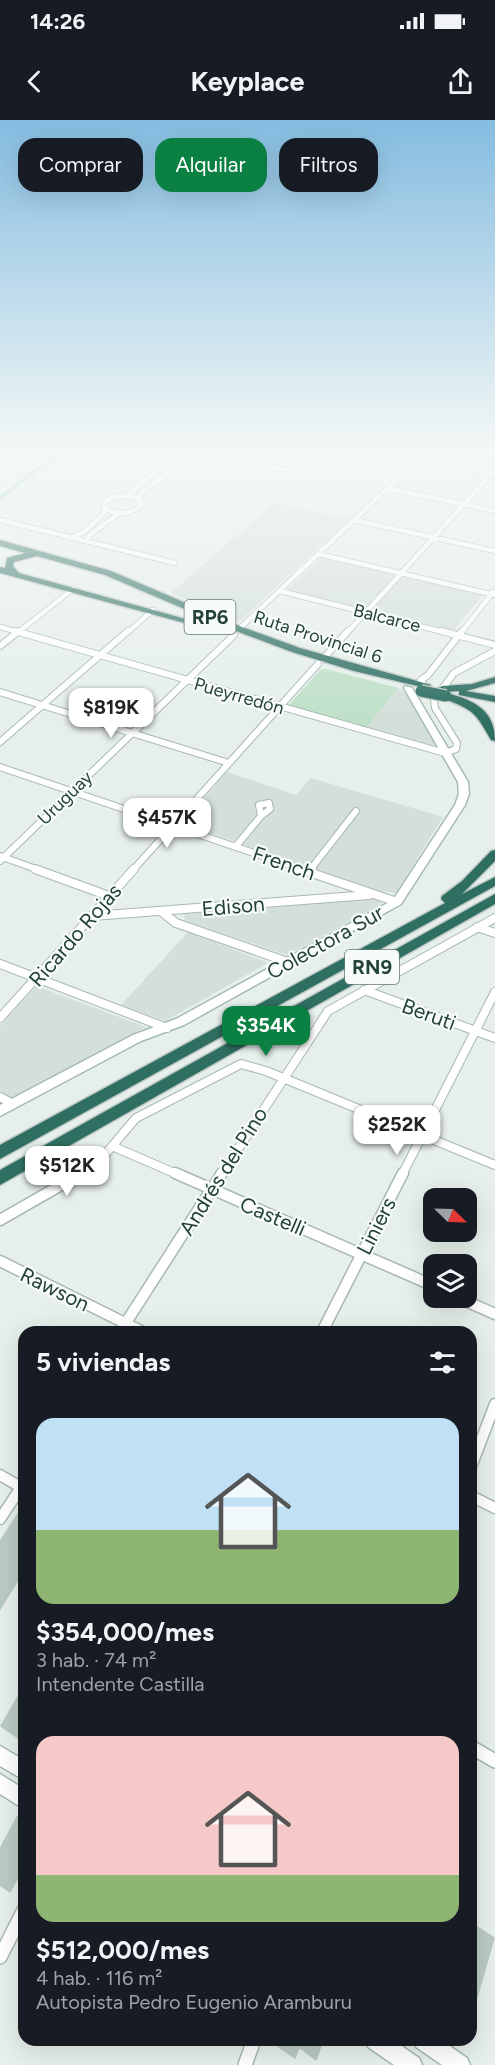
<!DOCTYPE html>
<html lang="es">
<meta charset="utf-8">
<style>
:root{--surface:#171b24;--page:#242831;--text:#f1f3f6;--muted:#9ea1a6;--accent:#0b8043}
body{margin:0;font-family:Figtree,sans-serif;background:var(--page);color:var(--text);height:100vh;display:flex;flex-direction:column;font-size:22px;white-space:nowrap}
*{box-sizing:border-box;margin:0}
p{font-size:20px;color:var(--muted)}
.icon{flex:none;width:33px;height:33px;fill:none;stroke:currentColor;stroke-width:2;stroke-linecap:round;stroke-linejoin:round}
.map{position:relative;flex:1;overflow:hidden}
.drawer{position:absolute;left:18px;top:1206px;width:459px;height:720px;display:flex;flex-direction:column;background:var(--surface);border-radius:18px;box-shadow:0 6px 24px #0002}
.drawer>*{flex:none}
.guide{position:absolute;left:18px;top:18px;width:459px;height:54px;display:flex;gap:12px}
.needle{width:39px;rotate:113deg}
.buttons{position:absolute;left:423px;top:1068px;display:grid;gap:12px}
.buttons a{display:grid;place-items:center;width:54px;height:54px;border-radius:12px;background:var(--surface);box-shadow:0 6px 24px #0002;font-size:30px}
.price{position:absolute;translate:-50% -51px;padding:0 14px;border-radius:12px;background:#fff;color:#222;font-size:20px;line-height:39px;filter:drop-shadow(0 2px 3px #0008)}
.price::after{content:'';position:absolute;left:50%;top:36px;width:18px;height:14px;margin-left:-9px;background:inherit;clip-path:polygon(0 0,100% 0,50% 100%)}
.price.current{background:var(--accent);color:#fff}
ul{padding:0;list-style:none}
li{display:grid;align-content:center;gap:12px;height:318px;padding:0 18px}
li span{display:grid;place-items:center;height:186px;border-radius:18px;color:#555}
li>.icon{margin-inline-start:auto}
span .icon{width:108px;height:108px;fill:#fffc;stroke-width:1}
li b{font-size:26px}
h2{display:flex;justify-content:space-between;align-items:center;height:72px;padding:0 18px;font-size:26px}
.pill{padding:0 21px;border-radius:18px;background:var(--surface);box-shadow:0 6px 24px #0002;font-size:21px;line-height:54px}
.pill.current{background:var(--accent);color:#fff}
.status{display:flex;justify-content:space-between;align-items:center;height:42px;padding:0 30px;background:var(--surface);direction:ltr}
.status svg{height:16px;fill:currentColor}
header{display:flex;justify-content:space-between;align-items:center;height:78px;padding:0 18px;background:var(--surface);font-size:27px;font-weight:700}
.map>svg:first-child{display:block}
.built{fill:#d4dfda}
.green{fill:#bfe0c8}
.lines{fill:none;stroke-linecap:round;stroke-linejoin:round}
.canal{fill:#8ec9d4;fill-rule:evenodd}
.building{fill:#bbcac4;stroke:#b8c9c2;stroke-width:1.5}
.street-far4-casing{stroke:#a8b8b2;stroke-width:6}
.street-far3-casing{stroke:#a8b8b2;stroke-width:8}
.street-far2-casing{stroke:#a8b8b2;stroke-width:10}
.street-far1-casing{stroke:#a8b8b2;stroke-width:13}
.street-casing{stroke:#a8b8b2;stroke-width:16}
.secondary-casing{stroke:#a4bbb3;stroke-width:3}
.highway-casing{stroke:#c2cac8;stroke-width:3}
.street-far4{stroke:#fff;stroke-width:4.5}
.street-far3{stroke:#fff;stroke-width:6}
.street-far2{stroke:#fff;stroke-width:8}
.street-far1{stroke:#fff;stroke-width:10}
.street{stroke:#fff;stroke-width:13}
.secondary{fill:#fff;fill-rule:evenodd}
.highway{fill:#2f6f62;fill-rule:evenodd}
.highway-bridge-casing{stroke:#c2cac8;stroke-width:14;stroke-linecap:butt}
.highway-bridge{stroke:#2f6f62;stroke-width:11}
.labels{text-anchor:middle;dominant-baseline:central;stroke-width:4.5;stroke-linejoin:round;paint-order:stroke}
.far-street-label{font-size:18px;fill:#24423a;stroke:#f7fbf9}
.shield{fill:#f7fbf9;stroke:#637a73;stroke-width:1.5}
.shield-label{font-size:20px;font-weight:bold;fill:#24423a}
.street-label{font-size:21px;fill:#24423a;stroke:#f7fbf9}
</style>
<div class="status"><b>14:26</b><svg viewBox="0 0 49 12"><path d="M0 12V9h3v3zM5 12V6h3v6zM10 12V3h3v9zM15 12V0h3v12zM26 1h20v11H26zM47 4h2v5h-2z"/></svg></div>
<header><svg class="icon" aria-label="back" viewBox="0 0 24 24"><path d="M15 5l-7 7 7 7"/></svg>Keyplace<svg class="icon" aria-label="share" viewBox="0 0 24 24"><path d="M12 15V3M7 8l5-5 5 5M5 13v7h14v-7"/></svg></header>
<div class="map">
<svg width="495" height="1945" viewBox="0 0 495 1945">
<rect width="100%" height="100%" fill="#e6efeb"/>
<path class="built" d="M275,382L349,399L239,502L171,473Z
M321,438L483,475L453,511L287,470Z
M398,568L406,574L435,625L432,627L366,608Z
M227,652L296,675L311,658L443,697L396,773L373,770L182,703Z
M372,779L382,782L376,787L287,835L185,801L184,794Z
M188,812L268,843L165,901L121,885Z
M36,866L146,907L0,983V906Z"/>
<path class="green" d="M326,549L398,568L366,608L288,586L320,550Z"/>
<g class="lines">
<path class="canal" d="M65,327H71L0,380V375Z"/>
</g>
<path class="building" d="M24,1384V1450L0,1489V1422Z
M24,1566V1622L1,1606Z
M17,1697L24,1702V1746L10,1772L0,1765V1729Z
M471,1803L494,1818L473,1891L471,1890Z
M269,1920H323L316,1940L299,1927L295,1938Z"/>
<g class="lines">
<defs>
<path id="street-far4" d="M170,331L160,328H176
M209,336L288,350L299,347L320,327
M418,339L495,354
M387,368L495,391
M126,376L137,378L142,385C130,395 117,395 104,388V382L113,377Z
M126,376L171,338L172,334
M139,379L141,373L194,332L184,327L171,330V333L186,336
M0,400L175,443
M354,400L495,431
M73,417L84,412L104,393L105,389
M87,421L90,415L119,393
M318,434L495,475
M280,471L447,513
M0,507L21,513
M239,509L431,327
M17,513L73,469
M127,513L153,490
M347,513L495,350
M461,513L493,472"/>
<path id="street-far3" d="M15,511L445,633L456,629L457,623L435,588L434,580L454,553L495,531
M441,511L495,525
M0,526L19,511
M323,539L348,511
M423,565L421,560L428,555L462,511
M0,572L229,643
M0,622L128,511
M0,647L304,750
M269,683L270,689L261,696L259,685Z
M236,726L261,696
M0,736L39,750
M0,741L234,515
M133,750L318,544
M310,750L356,691"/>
<path id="street-far2" d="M35,749L109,776
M300,749L397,782
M310,751L312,749
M162,792L176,803L288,842
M92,796L369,775
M477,807L495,813
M0,844L167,908
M364,870L495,918
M0,898L134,749
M0,977L13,984
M112,1026L179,1055
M80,1055L103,1037L136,998L241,944L266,951L495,1045
M221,1055L328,891L495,798
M402,1055L495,872"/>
<path id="street-far1" d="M175,1053L434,1166
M0,1100L82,1053
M0,1141L143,1212
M459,1178L495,1194
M120,1212L222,1053
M322,1212L403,1053
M471,1347L495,1284
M0,1355L24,1369
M471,1376L495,1388
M0,1399L24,1363"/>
<path id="street" d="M471,1627L495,1641
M0,1837L24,1790
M245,1945L254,1920"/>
<path id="secondary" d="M405,566L412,568L468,662L469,674L465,685L401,784L184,905L141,921L0,996V985L133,915L176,899L393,780L455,685L459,674L458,662L404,568Z
M0,1626L24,1640V1660L0,1646Z
M0,1654L24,1669V1689L0,1674Z
M365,1920H393L419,1938L422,1945H394L368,1927Z
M413,1920H441L467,1938L470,1945H442L416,1927Z"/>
<path id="highway" d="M0,420L111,451L242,507L300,528L431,565L426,568L354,551L292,532L236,511L105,455L37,436L14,442L13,446L19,453L222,509L214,511L0,453V447L5,448L7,438L25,433L0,426Z
M495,557V563L466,571L495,576V582L459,575V571L442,572L437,569L442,566L472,564Z
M446,573C474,580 495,590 495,621L491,620C475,592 474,590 442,578V574Z
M495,730V741L462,774L495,757V766L0,1039V1025L445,783L441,779L442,776L462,761L491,731Z
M495,774V784L0,1065V1050Z"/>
</defs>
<use href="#street-far4" class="street-far4-casing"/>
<use href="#street-far3" class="street-far3-casing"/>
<use href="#street-far2" class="street-far2-casing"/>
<use href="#street-far1" class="street-far1-casing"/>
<use href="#street" class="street-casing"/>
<use href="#secondary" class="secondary-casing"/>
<use href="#highway" class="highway-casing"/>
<use href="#street-far4" class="street-far4"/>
<use href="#street-far3" class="street-far3"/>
<use href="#street-far2" class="street-far2"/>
<use href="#street-far1" class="street-far1"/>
<use href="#street" class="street"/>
<use href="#secondary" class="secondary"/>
<use href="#highway" class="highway"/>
<defs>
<path id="highway-bridge" d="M421,571L446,576"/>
</defs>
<use href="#highway-bridge" class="highway-bridge-casing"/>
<use href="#highway-bridge" class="highway-bridge"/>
</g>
<linearGradient id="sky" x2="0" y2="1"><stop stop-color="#84bce0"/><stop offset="0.55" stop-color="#f4f8f6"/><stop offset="1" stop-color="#f4f8f6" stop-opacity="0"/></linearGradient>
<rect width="495" height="599" fill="url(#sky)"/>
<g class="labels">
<g class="far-street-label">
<text transform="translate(387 498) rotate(14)">Balcarce</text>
<text transform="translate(318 517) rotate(18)">Ruta Provincial 6</text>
<text transform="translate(239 576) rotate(16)">Pueyrredón</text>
<text transform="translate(65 678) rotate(-44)">Uruguay</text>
</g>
<g class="shield">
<rect x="184.5" y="480" width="51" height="34" rx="4.5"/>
<rect x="345" y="830" width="54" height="34" rx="4.5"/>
</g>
<g class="shield-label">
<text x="210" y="497">RP6</text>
<text x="372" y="847">RN9</text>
</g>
<g class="street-label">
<text transform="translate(284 743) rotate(19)">French</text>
<text transform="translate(233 786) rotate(-5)">Edison</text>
<text transform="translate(75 815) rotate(-49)">Ricardo Rojas</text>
<text transform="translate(325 822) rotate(-29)">Colectora Sur</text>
<text transform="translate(429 894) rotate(20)">Beruti</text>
<text transform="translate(223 1051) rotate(-58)">Andrés del Pino</text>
<text transform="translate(273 1096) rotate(23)">Castelli</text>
<text transform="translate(376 1106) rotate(-63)">Liniers</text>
<text transform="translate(55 1169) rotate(26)">Rawson</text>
</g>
</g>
</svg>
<div class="buttons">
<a><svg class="needle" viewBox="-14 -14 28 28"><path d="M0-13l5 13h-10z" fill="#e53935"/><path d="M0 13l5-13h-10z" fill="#9ea1a6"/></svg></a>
<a><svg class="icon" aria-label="layers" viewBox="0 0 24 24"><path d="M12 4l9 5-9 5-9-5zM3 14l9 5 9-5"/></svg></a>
</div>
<b class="price" style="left:111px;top:619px">$819K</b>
<b class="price" style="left:167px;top:729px">$457K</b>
<b class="price current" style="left:266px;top:937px">$354K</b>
<b class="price" style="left:397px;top:1036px">$252K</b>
<b class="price" style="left:67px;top:1077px">$512K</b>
<div class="guide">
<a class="pill">Comprar</a>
<a class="pill current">Alquilar</a>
<a class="pill">Filtros</a>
</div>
<section class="drawer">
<h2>5 viviendas<svg class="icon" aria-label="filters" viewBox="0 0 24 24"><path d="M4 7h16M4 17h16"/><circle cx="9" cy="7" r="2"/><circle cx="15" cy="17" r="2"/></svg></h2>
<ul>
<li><span style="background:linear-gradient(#bfe0f5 60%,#8fb573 0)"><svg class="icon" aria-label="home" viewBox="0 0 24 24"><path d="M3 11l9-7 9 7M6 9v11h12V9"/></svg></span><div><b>$354,000/mes</b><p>3 hab. · 74 m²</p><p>Intendente Castilla</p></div></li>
<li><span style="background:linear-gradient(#f6c9c9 75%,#8fb573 0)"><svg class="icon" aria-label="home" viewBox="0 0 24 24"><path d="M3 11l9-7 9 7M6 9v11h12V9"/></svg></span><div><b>$512,000/mes</b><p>4 hab. · 116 m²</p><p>Autopista Pedro Eugenio Aramburu</p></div></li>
</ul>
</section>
</div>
